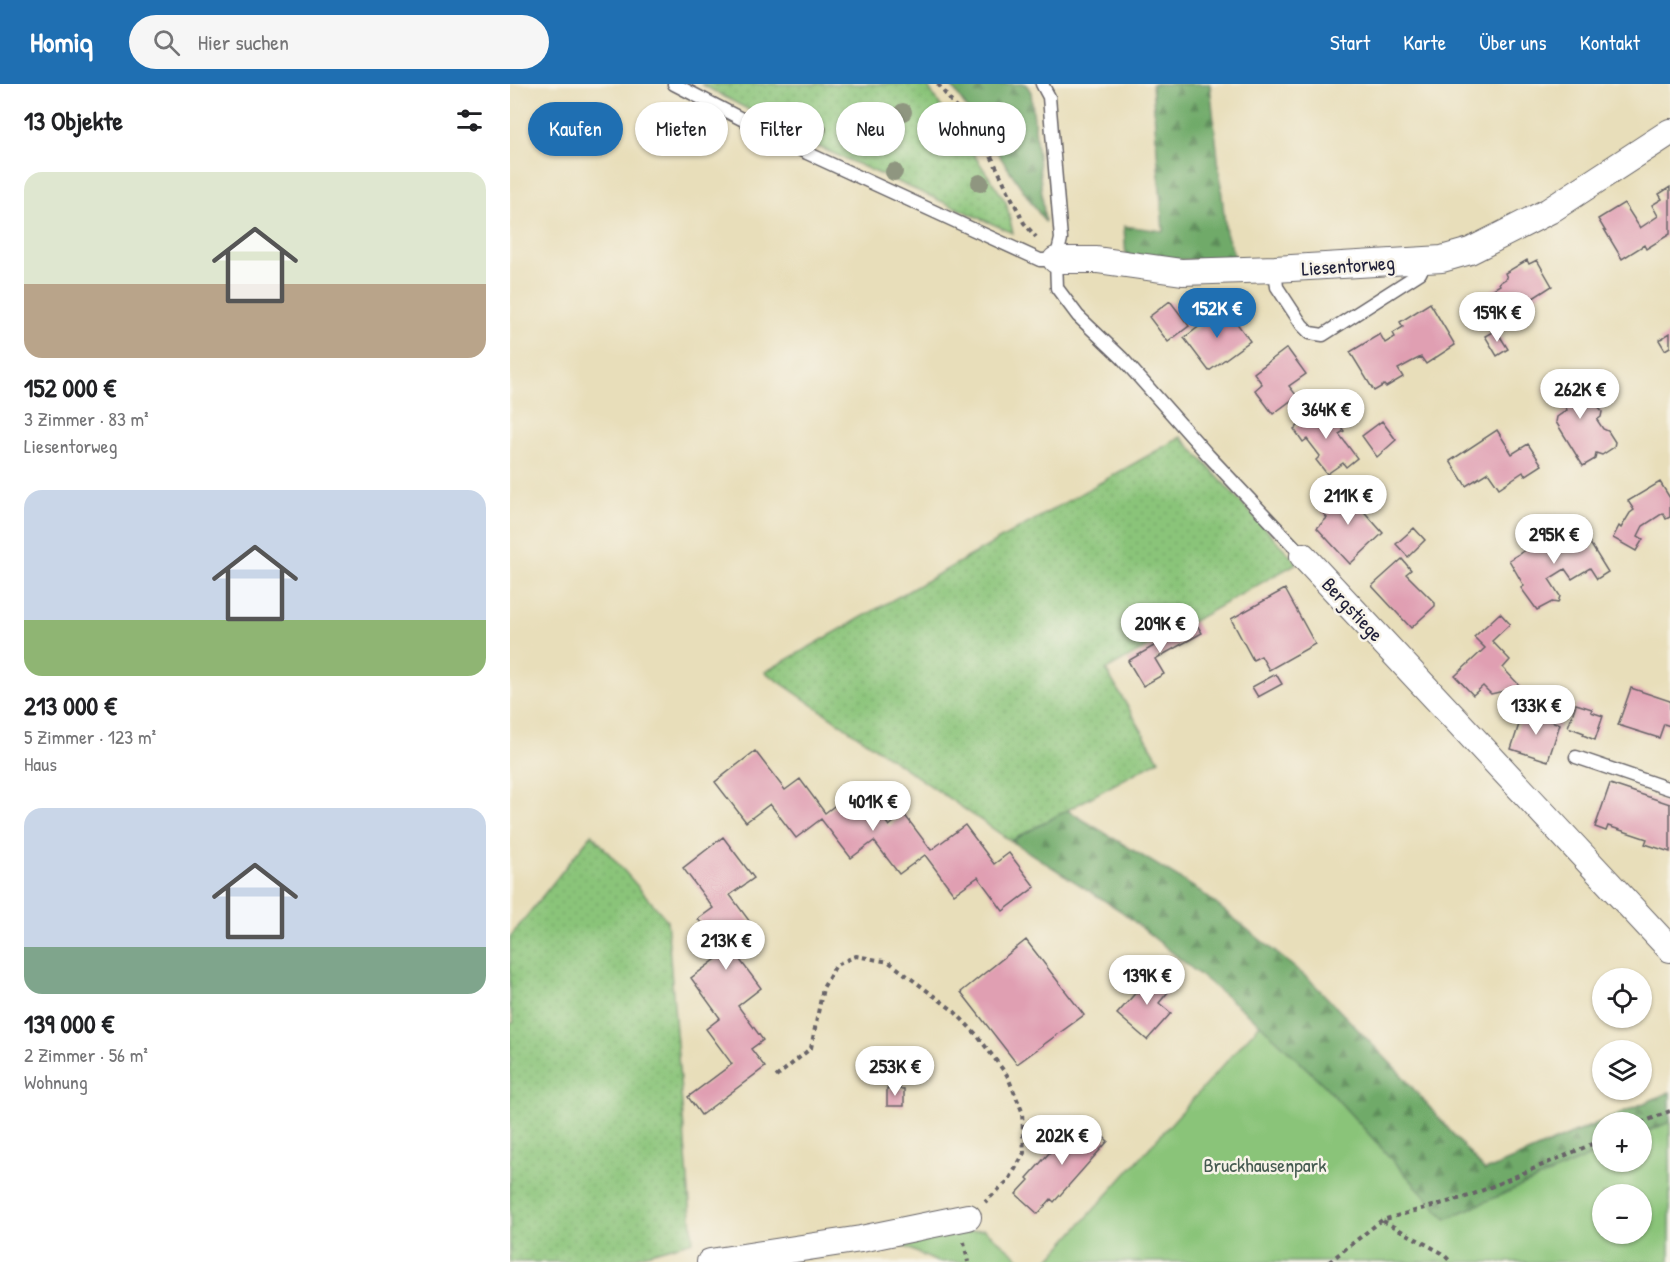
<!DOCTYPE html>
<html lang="de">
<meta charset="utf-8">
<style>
:root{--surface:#fff;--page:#f6f6f6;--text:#202124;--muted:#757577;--accent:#1f6fb2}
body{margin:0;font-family:"Patrick Hand",sans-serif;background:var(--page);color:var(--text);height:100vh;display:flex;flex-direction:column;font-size:22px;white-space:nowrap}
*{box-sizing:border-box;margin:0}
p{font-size:20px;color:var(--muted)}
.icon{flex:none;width:33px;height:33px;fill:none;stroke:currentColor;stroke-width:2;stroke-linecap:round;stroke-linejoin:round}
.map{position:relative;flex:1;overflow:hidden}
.sheet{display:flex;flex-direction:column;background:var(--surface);width:510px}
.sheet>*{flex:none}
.guide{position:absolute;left:18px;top:18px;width:570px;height:54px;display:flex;gap:12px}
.controls{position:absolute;left:1082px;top:884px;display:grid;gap:12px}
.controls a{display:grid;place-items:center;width:60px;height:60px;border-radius:50%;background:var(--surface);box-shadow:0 2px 4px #0004;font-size:30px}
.price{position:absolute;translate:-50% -51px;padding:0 14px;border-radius:21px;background:#fff;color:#222;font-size:20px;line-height:39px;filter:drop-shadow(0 2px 3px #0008)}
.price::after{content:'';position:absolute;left:50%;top:36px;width:18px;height:14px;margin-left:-9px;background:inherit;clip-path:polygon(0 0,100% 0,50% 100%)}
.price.on{background:var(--accent);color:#fff}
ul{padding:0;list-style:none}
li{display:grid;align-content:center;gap:12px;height:318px;padding:0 24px}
li span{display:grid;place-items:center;height:186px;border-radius:18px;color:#555}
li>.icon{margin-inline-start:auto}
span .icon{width:108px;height:108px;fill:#fffc;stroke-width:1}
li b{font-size:26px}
h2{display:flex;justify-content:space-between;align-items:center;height:72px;padding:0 24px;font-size:26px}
.tag{padding:0 21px;border-radius:27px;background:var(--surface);box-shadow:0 2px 4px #0004;font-size:21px;line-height:54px}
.tag.on{background:var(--accent);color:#fff}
header{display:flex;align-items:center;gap:36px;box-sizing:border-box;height:84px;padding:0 30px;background:var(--accent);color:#fff}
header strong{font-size:28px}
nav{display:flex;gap:33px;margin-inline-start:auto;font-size:21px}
.search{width:420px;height:54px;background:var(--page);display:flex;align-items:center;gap:15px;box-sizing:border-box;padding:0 21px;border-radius:33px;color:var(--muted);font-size:22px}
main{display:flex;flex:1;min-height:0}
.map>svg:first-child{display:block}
.grass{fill:url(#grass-dots);stroke:#56735a;stroke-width:1.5}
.forest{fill:url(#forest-firs);stroke:#486652;stroke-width:1.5}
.park{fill:#8ac479;stroke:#56735a;stroke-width:1.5;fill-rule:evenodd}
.building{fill:#e09fb2}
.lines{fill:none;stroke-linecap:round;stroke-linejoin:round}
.service-casing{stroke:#676467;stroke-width:15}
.minor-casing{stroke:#676467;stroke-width:28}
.path{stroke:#676467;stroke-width:4;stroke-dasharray:4.5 4.5;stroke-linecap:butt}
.service{stroke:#fff;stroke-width:12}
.minor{stroke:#fff;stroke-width:26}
.tree{fill:#8f9680}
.labels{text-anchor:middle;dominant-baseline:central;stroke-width:5;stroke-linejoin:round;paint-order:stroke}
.street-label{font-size:20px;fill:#22223b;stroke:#f7f3e8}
.park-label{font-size:20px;fill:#465b51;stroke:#f7f3e8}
</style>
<header>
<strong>Homiq</strong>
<div class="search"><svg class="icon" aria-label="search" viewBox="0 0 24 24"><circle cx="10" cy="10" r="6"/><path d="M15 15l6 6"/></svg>Hier suchen</div>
<nav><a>Start</a><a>Karte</a><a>Über uns</a><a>Kontakt</a></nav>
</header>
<main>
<section class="sheet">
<h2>13 Objekte<svg class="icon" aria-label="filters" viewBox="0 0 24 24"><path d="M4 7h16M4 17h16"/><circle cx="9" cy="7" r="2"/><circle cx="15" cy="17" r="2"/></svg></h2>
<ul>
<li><span style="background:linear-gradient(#dfe7d0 60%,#b9a48a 0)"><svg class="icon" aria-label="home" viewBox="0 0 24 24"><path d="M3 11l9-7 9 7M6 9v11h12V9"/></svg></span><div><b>152 000 €</b><p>3 Zimmer · 83 m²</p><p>Liesentorweg</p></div></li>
<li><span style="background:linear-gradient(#c9d6e8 70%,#8fb573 0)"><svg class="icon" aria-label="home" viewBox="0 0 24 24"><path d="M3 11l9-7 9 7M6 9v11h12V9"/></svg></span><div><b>213 000 €</b><p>5 Zimmer · 123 m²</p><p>Haus</p></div></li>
<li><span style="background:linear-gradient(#c9d6e8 75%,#7fa58c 0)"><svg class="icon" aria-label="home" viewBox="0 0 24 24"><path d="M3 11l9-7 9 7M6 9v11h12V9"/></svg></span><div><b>139 000 €</b><p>2 Zimmer · 56 m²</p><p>Wohnung</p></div></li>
</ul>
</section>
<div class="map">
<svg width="1160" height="1178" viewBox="0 0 1160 1178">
<defs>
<pattern id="grass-dots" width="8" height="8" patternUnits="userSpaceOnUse" patternTransform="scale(1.5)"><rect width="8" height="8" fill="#8ac479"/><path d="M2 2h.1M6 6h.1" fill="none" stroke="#77a86a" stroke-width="1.8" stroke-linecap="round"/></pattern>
<pattern id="forest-firs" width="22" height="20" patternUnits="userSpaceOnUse" patternTransform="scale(1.5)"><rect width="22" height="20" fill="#6faa69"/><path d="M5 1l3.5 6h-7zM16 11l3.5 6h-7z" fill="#5b8a58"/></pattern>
</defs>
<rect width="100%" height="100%" fill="#f7f3e8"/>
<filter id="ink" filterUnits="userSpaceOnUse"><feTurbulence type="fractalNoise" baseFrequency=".0167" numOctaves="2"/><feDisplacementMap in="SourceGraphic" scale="12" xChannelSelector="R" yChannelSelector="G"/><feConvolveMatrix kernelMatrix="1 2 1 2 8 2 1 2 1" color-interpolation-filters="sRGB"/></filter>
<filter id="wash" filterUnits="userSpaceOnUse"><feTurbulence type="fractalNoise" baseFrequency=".008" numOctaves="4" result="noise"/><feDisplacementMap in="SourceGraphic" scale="24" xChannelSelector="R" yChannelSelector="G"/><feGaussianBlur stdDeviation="1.35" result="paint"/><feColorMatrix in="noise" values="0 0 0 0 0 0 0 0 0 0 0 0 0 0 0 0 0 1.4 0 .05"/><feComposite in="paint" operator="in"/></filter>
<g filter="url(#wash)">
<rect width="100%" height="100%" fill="#e8deba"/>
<path class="grass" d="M191,0H416L496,118L503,149L302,60Z
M671,353L787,479L596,586L649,676L501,757L255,588Z
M82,750L157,836L183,1157L109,1178H0V940L4,938L0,923V853Z"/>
<path class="forest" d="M440,0H516L521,8L535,138Z
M642,0H700L716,149L726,176L616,175L614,142L653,147Z
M557,726L690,807L800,896L888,987L975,1087L1160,1008V1038L1131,1050V1038H1092V1067L936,1135L815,1002L750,940L611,827L501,757Z"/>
<path class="park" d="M750,940L815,1002L936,1135L1092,1067V1077H1131V1050L1160,1038V1178H537ZM1092,1110H1131V1149H1092Z
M474,1145L514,1178H427L389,1160Z"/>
<g id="blocks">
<path class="building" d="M1160,103V150L1136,165L1134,161L1112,175L1088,135L1114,119L1130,144L1148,132L1142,121L1152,115L1149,110Z
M1017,176L1019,180L1027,176L1042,202L1020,216L1023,221L1008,230L998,214L974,228L967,215L990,201L989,199L997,194L995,189Z
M660,217L679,242L658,258L639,233Z
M920,219L945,261L916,280L911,273L901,278L888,285L893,293L876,303L874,301L864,307L840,268L870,250L875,259L885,253L883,249L893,243L890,238Z
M715,223L740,257L699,287L674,254Z
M986,246L998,265L987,272L975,252Z
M1160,249V263L1155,266L1149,256Z
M777,264L796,290L779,302L787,312L763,330L745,306L752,300L744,289Z
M1063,288L1077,310L1073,313L1078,321L1081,318L1087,320L1092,328L1091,333L1087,336L1093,345L1098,347L1105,358L1104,363L1092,371L1086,369L1085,375L1073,382L1046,338L1047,333L1057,326L1049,312L1041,317L1034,305Z
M816,322L834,347L829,350L847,374L836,383L833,379L817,390L806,376L810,372L797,355L793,358L784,345Z
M872,337L886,356L867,373L852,352Z
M987,346L1002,370L1018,360L1032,381L1015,392L1013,388L989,404L978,388L956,402L940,377Z
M1150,398L1160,414V433L1156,435L1153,429L1133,442L1128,452L1133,455L1126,467L1103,454L1109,442L1111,444L1120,429L1124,426L1118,417Z
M833,404L873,449L840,480L807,444L817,434L810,425Z
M1055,442L1064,457L1075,451L1098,488L1087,495L1080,484L1062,495L1055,485L1039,495L1050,512L1048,519L1042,518L1027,526L1011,504L1014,502L999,476Z
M904,444L915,456L898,473L886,460Z
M892,475L901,486L896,490L925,519V522L901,544L862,502Z
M775,505L805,560L759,586L751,572L743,576L721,535Z
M990,529L1000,540L982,557L1000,576L993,584L1011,603L981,610L973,602L963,611L945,592L975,564L964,553Z
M685,538L692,549L645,575L654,590L633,602L618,577Z
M766,590L772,600L748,613L742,603Z
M1121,604L1160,617V642L1154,640L1149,654L1108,641Z
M1066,620L1082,625L1081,628L1093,632L1085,656L1073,651L1074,649L1058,643Z
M1013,628L1050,640L1038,677L1001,665Z
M245,667L275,706L290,695L315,729L349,703L379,742L394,730L421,766L455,741L484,780L499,769L525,803L493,827L468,793L444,810L415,771L389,790L364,757L341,774L311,735L286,754L260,720L236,738L205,698Z
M1100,700L1160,720V768L1135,760L1137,755L1098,742L1096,747L1085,743Z
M213,753L244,794L220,811L246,846L221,864L251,904L228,922L253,956L241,965L255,983L191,1031L178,1013L222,980L196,945L210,934L181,894L214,869L188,835L203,824L173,784Z
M516,856L574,931L507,980L451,908Z
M645,887L663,902L649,919L661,929L637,956L607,930Z
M377,1004L394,1005V1022H377Z
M571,1033L598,1057L544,1118L541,1115L528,1130L506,1110L519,1096L517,1094Z"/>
</g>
</g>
<g filter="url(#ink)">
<use href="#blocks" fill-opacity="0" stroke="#676467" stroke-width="1.5"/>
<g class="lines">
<defs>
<path id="service" d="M164,0L297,69L473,150L530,176H546
M532,0L539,13L551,155L546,176L547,204L568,232L612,274L698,371L793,472
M765,185L767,203L792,241L800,249L813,251L910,189L916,176
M1066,673L1160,705"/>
<path id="minor" d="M546,176H587L672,188L765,185L932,175L960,167L1039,127L1160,48
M793,472L1160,865
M200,1178L351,1155L458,1133"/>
</defs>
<use href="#service" class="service-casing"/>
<use href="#minor" class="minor-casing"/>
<path class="path" d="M428,0L479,68L514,139L526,153
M266,993L301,964L313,904L326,881L346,872L379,878L444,927L466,950L497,991L512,1027L514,1069L499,1096L475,1118
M1131,1039L1160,1027
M873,1137L932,1169L941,1178
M454,1158L458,1178
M819,1178L872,1136L959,1112L1092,1056"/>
<use href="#service" class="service"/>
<use href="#minor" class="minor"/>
</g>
<g class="tree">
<circle cx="393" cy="28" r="9"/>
<circle cx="286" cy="34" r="9"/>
<circle cx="417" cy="42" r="9"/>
<circle cx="308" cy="45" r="9"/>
<circle cx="350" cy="56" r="9"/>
<circle cx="427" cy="61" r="9"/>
<circle cx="384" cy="88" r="9"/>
<circle cx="470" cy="99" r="9"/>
</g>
</g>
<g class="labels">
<g class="street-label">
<text transform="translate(838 181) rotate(-4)">Liesentorweg</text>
<text transform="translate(843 525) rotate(47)">Bergstiege</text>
</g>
<g class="park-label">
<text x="755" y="1080">Bruckhausenpark</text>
</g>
</g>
</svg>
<div class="controls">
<a><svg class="icon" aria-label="locate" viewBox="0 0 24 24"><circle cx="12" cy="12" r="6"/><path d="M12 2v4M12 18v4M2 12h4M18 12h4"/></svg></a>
<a><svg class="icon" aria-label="layers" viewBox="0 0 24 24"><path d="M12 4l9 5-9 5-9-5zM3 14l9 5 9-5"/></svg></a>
<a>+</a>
<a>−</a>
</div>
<b class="price on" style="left:707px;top:255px">152K €</b>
<b class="price" style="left:987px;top:259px">159K €</b>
<b class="price" style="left:1070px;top:336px">262K €</b>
<b class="price" style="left:816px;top:356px">364K €</b>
<b class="price" style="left:838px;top:442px">211K €</b>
<b class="price" style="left:1044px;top:481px">295K €</b>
<b class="price" style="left:650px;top:570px">209K €</b>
<b class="price" style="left:1026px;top:652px">133K €</b>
<b class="price" style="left:363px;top:748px">401K €</b>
<b class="price" style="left:216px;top:887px">213K €</b>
<b class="price" style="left:637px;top:922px">139K €</b>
<b class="price" style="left:385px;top:1013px">253K €</b>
<b class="price" style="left:552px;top:1082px">202K €</b>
<div class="guide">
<a class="tag on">Kaufen</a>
<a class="tag">Mieten</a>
<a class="tag">Filter</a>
<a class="tag">Neu</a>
<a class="tag">Wohnung</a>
</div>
</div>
</main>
